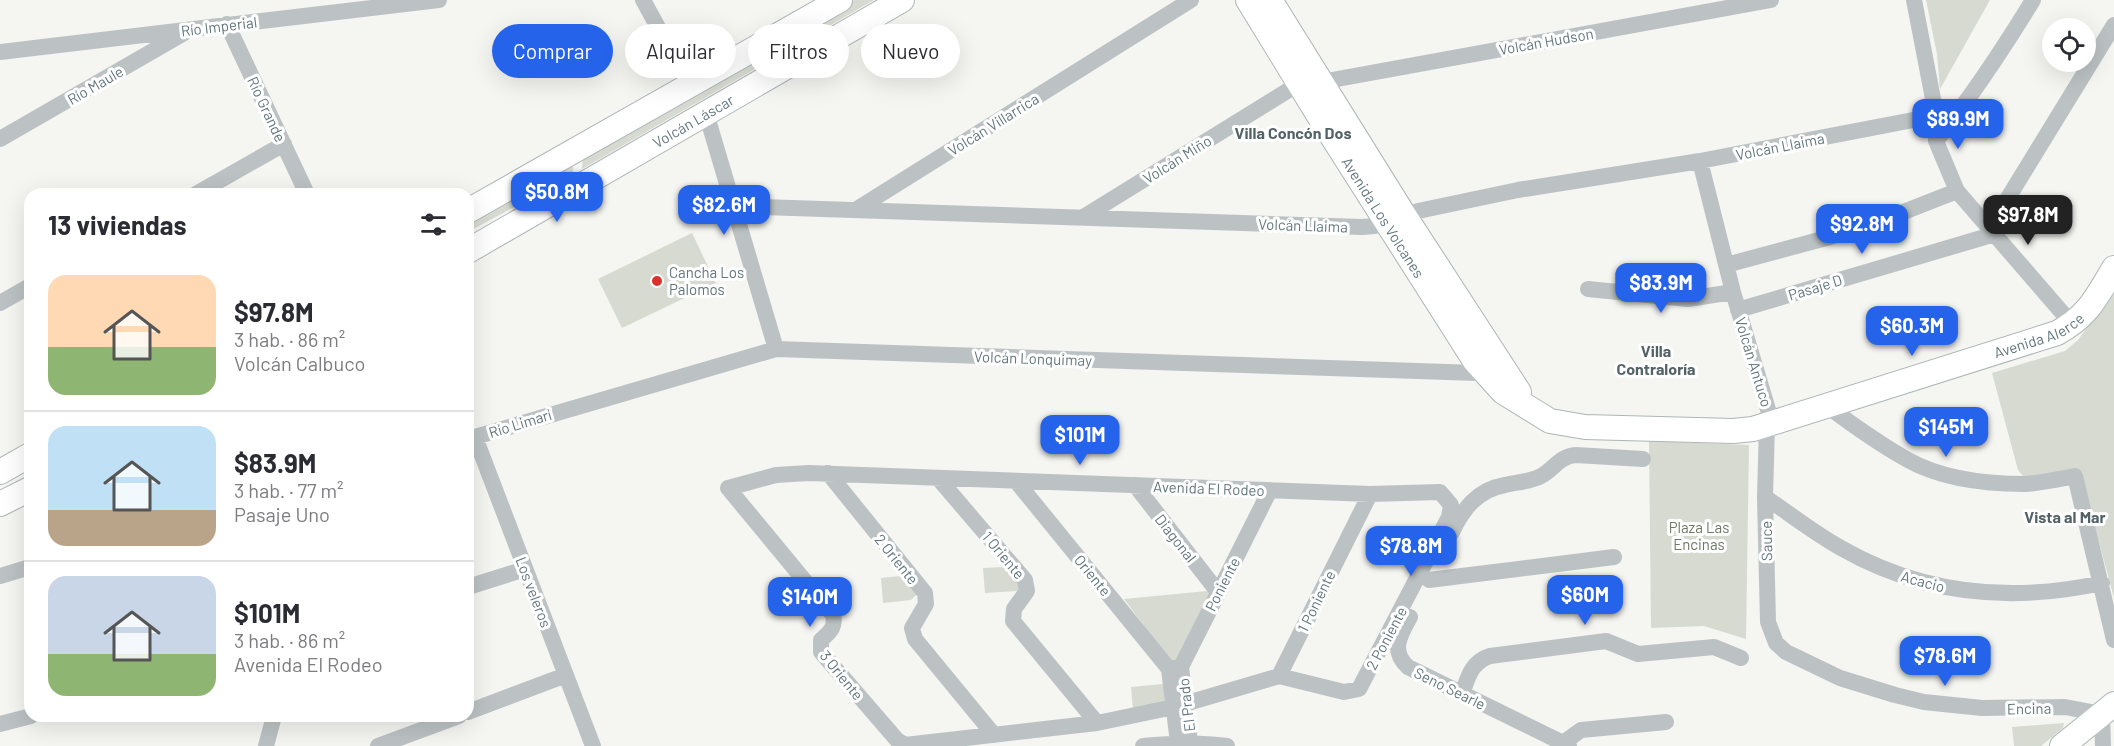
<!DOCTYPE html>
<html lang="es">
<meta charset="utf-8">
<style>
:root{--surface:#fff;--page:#f7f7f7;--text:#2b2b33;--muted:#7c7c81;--line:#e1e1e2;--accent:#2563eb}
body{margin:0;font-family:Barlow,sans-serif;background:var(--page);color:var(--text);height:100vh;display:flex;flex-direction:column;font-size:22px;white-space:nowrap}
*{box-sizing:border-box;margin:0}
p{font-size:20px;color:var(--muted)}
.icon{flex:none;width:33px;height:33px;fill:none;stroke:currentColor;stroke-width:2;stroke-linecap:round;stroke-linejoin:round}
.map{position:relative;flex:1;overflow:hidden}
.drawer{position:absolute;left:24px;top:188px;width:450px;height:534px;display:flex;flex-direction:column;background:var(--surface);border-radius:18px;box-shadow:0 6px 24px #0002}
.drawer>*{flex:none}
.guide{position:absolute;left:492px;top:24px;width:570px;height:54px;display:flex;gap:12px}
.buttons{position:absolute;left:2042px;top:18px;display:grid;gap:12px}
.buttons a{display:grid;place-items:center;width:54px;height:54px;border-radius:50%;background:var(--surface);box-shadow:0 6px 24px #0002;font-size:30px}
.price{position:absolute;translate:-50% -51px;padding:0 14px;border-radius:12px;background:var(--accent);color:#fff;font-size:20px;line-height:39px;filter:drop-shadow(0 2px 3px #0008)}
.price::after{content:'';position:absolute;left:50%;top:36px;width:18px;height:14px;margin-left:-9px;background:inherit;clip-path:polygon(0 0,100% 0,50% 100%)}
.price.selected{background:#222;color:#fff}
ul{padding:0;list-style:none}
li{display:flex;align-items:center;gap:18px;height:150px;padding:0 24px}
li+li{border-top:2px solid var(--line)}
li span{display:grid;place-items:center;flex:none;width:168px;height:120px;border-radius:18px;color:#555}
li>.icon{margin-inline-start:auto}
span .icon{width:72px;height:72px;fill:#fffc;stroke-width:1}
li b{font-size:26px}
h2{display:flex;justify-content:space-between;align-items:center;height:72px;padding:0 24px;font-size:26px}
.tag{padding:0 21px;border-radius:27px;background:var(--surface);box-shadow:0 6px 24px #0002;font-size:21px;line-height:54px}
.tag.selected{background:var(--accent);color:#fff}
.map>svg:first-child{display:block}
.green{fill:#d6dad1}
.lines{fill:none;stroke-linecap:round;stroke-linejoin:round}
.secondary-casing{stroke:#adb5b7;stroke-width:26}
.street{stroke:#bcc2c4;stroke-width:16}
.secondary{stroke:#fff;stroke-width:24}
.poi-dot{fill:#dc302c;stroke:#fff;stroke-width:2}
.labels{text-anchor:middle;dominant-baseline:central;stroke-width:6;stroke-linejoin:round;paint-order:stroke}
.street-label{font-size:15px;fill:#62767c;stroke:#fff}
.poi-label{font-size:15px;fill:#62767c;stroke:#fff;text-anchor:start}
.park-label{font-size:15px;fill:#6d7964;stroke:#fff}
.neighbourhood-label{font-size:16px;font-weight:bold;fill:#536267;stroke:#fff}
</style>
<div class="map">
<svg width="2114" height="746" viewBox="0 0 2114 746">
<rect width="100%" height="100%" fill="#f5f5f2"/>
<path class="green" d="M854,0H874L582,169L583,157Z
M1926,0H1990L1940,89L1937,54Z
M573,163V175L468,232V221Z
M692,233L716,283L622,328L598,279Z
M2114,294V598L2080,471L2024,477L2018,470L1992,373L2065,351L2078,340L2095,316Z
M1649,441L1749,445L1746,639L1704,626L1651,628Z
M1004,567L1022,587L1017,591L985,593L983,568Z
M901,576L917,594L911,600L883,603L881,578Z
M1207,591L1211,595L1177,662H1171L1124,599Z
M1163,684L1168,705L1133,710L1131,687Z
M2064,723L2063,728L2041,746H2014L2012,727Z"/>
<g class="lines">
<defs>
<g id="secondary">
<path id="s1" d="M1248,0L1319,116L1475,361L1503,392L1550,421L1585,427L1733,431L1753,429L2057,333C2088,316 2096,298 2114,268"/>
<path d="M1270,0L1404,215L1519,392"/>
<path d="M468,211L840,0"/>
<path id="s2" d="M468,251L902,0"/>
<path d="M0,472L30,455"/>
<path d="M0,504L30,489"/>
<path d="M2062,746L2114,704"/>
</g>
</defs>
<use href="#secondary" class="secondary-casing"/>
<path class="street" d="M643,0L690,86
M1914,0L1934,104L1936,141L1957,191L2072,324
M227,24L307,194
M0,52L439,0
M1321,82L1771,0
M706,113L776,349
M0,139L184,33
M1936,141C1972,96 2003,49 2033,0
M1700,161L1733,292L1772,423
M196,194L284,144
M733,206L1362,227L1375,226L1418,211L1518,190L1700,161L1934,116
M857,209L1191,0
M1085,216L1300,83
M1988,225L2000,211L2114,25
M1726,265L1830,237L1883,220L1957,191
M1588,289L1688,299L1733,292
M0,303L30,286
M1738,310L1995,234
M1827,406C1853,425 1879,444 1908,460C1942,479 1986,484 2025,484C2041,483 2059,479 2075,476L2114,640
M1767,425L1765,497L1768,622L1776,643L1786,652L1840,678L1895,695L1924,702L1982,708L2065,707L2102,714L2103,746
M475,437L593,746
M468,439L776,349L1477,373L1491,370
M809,473L1370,494L1440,492L1451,505L1449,517L1359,689L1344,692L1279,676L1174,707L1097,723L905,745L897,740L821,652V640C830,632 836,627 833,615L728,488L776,475Z
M828,473L925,593L926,604L912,628L915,639L994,735
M938,478L1025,580L1027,591L1014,609L1013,621L1097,723
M1016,481L1169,669
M1135,485L1218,592
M1765,497C1790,514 1814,533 1841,548C1923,595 2010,603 2102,583
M1452,532C1463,509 1477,490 1505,485C1517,482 1530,482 1541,476C1554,469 1560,456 1576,455L1643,459
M0,576L30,567
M1429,580L1614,557
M468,587L525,569
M1410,617C1400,635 1390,651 1408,667L1569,746
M1181,667L1190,743
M1169,669L1181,667L1270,490
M1169,669L1178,743
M1279,676L1370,494
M1462,694C1468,678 1471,662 1490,656L1606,641L1638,654L1714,647L1741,658
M468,712L566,675
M0,724L31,716
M1563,743L1581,730L1666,722
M266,746L274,716
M378,746L459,716
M1143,746C1171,743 1199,742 1227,746"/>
<use href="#secondary" class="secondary"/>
</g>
<circle class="poi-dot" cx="657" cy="281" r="6"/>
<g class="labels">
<g class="street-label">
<text transform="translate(219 26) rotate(-7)">Río Imperial</text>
<text transform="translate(1546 41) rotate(-10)">Volcán Hudson</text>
<text transform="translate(95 85) rotate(-30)">Río Maule</text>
<text transform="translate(267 109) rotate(65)">Río Grande</text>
<text stroke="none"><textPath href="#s2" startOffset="260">Volcán Láscar</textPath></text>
<text transform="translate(993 124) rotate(-32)">Volcán Villarrica</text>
<text transform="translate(1780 146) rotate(-11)">Volcán Llaima</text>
<text transform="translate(1177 159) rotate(-32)">Volcán Miño</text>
<text stroke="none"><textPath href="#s1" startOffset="256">Avenida Los Volcanes</textPath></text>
<text transform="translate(1303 225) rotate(2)">Volcán Llaima</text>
<text transform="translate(1815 287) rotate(-17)">Pasaje D</text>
<text stroke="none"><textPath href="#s1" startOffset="1028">Avenida Alerce</textPath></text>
<text transform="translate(1033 358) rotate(2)">Volcán Lonquimay</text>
<text transform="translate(1754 362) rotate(73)">Volcán Antuco</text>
<text transform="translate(520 423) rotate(-17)">Río Limarí</text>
<text transform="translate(1209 488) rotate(2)">Avenida El Rodeo</text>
<text transform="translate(1176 538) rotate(52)">Diagonal</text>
<text transform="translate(1766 541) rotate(-91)">Sauce</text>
<text transform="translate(1004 555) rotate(50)">1 Oriente</text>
<text transform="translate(897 559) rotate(51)">2 Oriente</text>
<text transform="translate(1093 575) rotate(51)">Oriente</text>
<text transform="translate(1923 581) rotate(15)">Acacio</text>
<text transform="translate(1222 584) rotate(-63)">Poniente</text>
<text transform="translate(534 592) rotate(69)">Los veleros</text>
<text transform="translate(1316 601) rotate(-64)">1 Poniente</text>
<text transform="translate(1386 638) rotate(-62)">2 Poniente</text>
<text transform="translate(842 675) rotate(51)">3 Oriente</text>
<text transform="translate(1450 688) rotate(26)">Seno Searle</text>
<text transform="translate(1186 705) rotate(-97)">El Prado</text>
<text transform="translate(2029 708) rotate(-1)">Encina</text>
</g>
<g class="poi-label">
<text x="669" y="272">Cancha Los<tspan x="669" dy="17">Palomos</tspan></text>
</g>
<g class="park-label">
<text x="1699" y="527">Plaza Las<tspan x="1699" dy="17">Encinas</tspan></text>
</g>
<g class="neighbourhood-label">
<text x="1293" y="132">Villa Concón Dos</text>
<text x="1656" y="350">Villa<tspan x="1656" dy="18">Contraloría</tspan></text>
<text x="2065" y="516">Vista al Mar</text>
</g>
</g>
</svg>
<div class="buttons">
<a><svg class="icon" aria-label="locate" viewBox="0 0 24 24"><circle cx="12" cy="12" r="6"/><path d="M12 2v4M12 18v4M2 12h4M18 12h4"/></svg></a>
</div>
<b class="price" style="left:1958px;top:150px">$89.9M</b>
<b class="price" style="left:557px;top:223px">$50.8M</b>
<b class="price" style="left:724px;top:236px">$82.6M</b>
<b class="price selected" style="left:2028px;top:246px">$97.8M</b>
<b class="price" style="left:1862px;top:255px">$92.8M</b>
<b class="price" style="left:1661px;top:314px">$83.9M</b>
<b class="price" style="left:1912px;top:357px">$60.3M</b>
<b class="price" style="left:1946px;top:458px">$145M</b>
<b class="price" style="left:1080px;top:466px">$101M</b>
<b class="price" style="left:1411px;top:577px">$78.8M</b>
<b class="price" style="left:1585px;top:626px">$60M</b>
<b class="price" style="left:810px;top:628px">$140M</b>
<b class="price" style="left:1945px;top:687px">$78.6M</b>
<div class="guide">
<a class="tag selected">Comprar</a>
<a class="tag">Alquilar</a>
<a class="tag">Filtros</a>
<a class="tag">Nuevo</a>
</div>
<section class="drawer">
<h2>13 viviendas<svg class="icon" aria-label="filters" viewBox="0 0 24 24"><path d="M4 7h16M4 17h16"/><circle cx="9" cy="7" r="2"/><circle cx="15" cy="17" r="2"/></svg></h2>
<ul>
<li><span style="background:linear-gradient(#ffd9b3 60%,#8fb573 0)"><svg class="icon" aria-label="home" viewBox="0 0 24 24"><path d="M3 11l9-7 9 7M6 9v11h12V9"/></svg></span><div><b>$97.8M</b><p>3 hab. · 86 m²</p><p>Volcán Calbuco</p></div></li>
<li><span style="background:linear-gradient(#bfe0f5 70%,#b9a48a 0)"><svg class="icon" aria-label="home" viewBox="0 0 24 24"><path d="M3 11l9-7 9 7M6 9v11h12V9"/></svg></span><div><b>$83.9M</b><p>3 hab. · 77 m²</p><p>Pasaje Uno</p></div></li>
<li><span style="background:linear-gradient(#c9d6e8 65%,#8fb573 0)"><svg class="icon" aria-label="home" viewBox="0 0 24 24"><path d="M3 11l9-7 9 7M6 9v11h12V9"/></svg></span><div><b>$101M</b><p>3 hab. · 86 m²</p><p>Avenida El Rodeo</p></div></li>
</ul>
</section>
</div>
